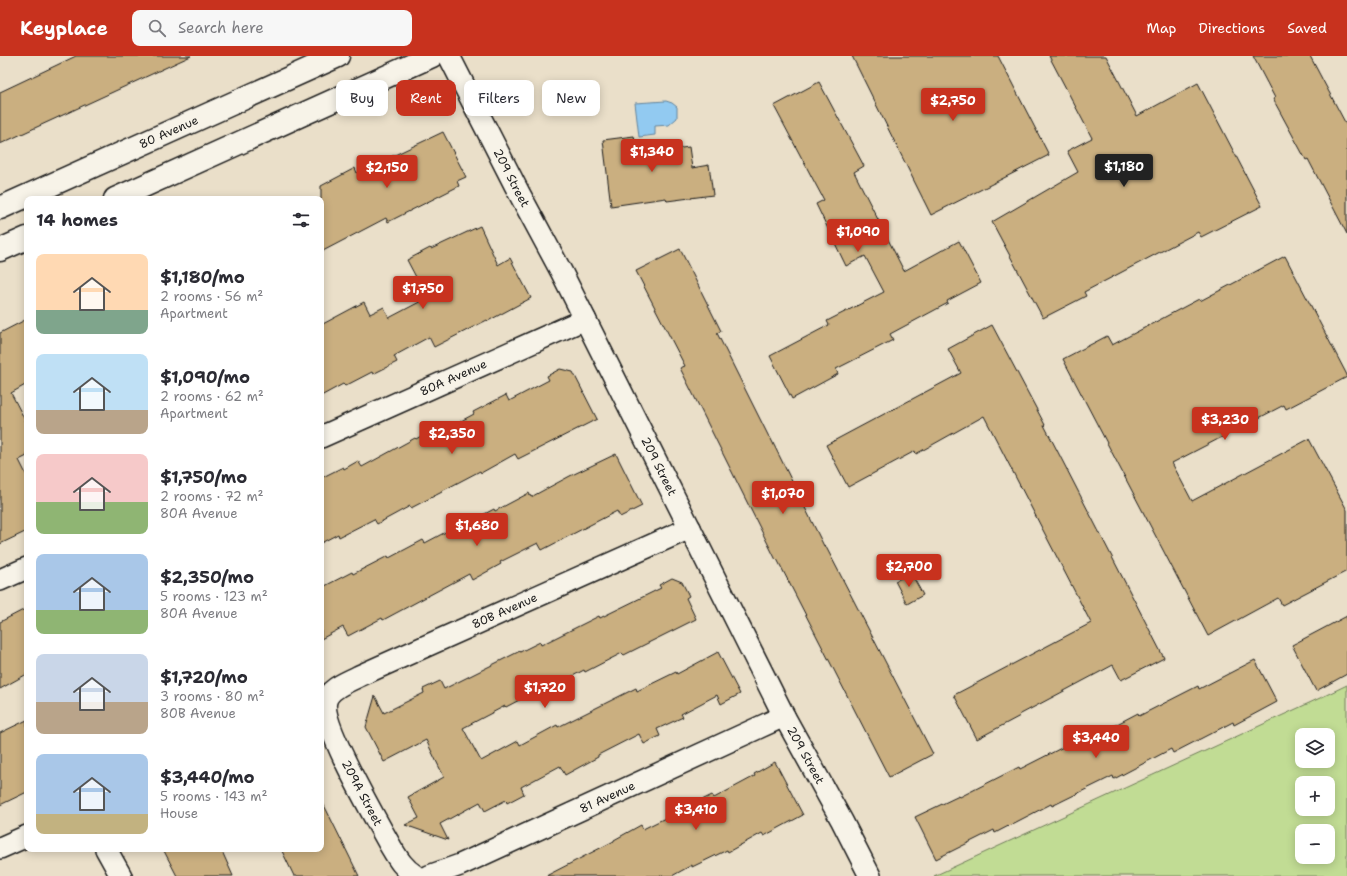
<!DOCTYPE html>
<meta charset="utf-8">
<style>
:root{--surface:#fff;--page:#f7f7f7;--text:#2b2b33;--muted:#7c7c81;--accent:#c8321e}
body{margin:0;font-family:"Shantell Sans",sans-serif;background:var(--page);color:var(--text);height:100vh;display:flex;flex-direction:column;font-size:15px;white-space:nowrap}
*{box-sizing:border-box;margin:0}
p{font-size:13px;color:var(--muted)}
.icon{flex:none;width:22px;height:22px;fill:none;stroke:currentColor;stroke-width:2;stroke-linecap:round;stroke-linejoin:round}
.map{position:relative;flex:1;overflow:hidden}
.drawer{position:absolute;left:24px;top:140px;width:300px;height:656px;display:flex;flex-direction:column;background:var(--surface);border-radius:8px;box-shadow:0 2px 10px #0003}
.drawer>*{flex:none}
.hud{position:absolute;left:336px;top:24px;width:380px;height:36px;display:flex;gap:8px}
.tools{position:absolute;left:1295px;top:672px;display:grid;gap:8px}
.tools a{display:grid;place-items:center;width:40px;height:40px;border-radius:8px;background:var(--surface);box-shadow:0 2px 10px #0003;font-size:20px}
.price{position:absolute;translate:-50% -34px;padding:0 9px;border-radius:4px;background:var(--accent);color:#fff;font-size:13px;line-height:26px;filter:drop-shadow(0 1px 2px #0008)}
.price::after{content:'';position:absolute;left:50%;top:24px;width:12px;height:9px;margin-left:-6px;background:inherit;clip-path:polygon(0 0,100% 0,50% 100%)}
.price.on{background:#222;color:#fff}
ul{padding:0;list-style:none}
li{display:flex;align-items:center;gap:12px;height:100px;padding:0 12px}
li span{display:grid;place-items:center;flex:none;width:112px;height:80px;border-radius:8px;color:#555}
li>.icon{margin-inline-start:auto}
span .icon{width:48px;height:48px;fill:#fffc;stroke-width:1}
li b{font-size:17px}
h2{display:flex;justify-content:space-between;align-items:center;height:48px;padding:0 12px;font-size:17px}
.tag{padding:0 14px;border-radius:8px;background:var(--surface);box-shadow:0 2px 10px #0003;font-size:14px;line-height:36px}
.tag.on{background:var(--accent);color:#fff}
header{display:flex;align-items:center;gap:24px;box-sizing:border-box;height:56px;padding:0 20px;background:var(--accent);color:#fff}
header strong{font-size:19px}
nav{display:flex;gap:22px;margin-inline-start:auto;font-size:14px}
.search{width:280px;height:36px;background:var(--page);display:flex;align-items:center;gap:10px;box-sizing:border-box;padding:0 14px;border-radius:8px;color:var(--muted);font-size:15px}
.map>svg:first-child{display:block}
.green{fill:#c1dc94;stroke:#6e7c58;fill-rule:evenodd}
.water{fill:#92caf1;stroke:#63849c}
.building{fill:#caaf80;stroke:#1c1c1c}
.lines{fill:none;stroke-linecap:round;stroke-linejoin:round}
.minor-casing{stroke:#1c1c1c;stroke-width:24}
.secondary-casing{stroke:#1c1c1c;stroke-width:25}
.minor{stroke:#f7f3e8;stroke-width:21}
.secondary{stroke:#f7f3e8;stroke-width:22}
.labels{text-anchor:middle;dominant-baseline:central;stroke-width:3;stroke-linejoin:round;paint-order:stroke}
.street-label{font-size:12px;fill:#1c1c1c;stroke:#f7f3e8}
</style>
<header>
<strong>Keyplace</strong>
<div class="search"><svg class="icon" aria-label="search" viewBox="0 0 24 24"><circle cx="10" cy="10" r="6"/><path d="M15 15l6 6"/></svg>Search here</div>
<nav><a>Map</a><a>Directions</a><a>Saved</a></nav>
</header>
<div class="map">
<svg width="1347" height="820" viewBox="0 0 1347 820">
<rect width="100%" height="100%" fill="#eadfc9"/>
<filter id="ink" filterUnits="userSpaceOnUse"><feTurbulence type="fractalNoise" baseFrequency=".025" numOctaves="2"/><feDisplacementMap in="SourceGraphic" scale="8" xChannelSelector="R" yChannelSelector="G"/><feConvolveMatrix kernelMatrix="1 2 1 2 8 2 1 2 1" color-interpolation-filters="sRGB"/></filter>
<g filter="url(#ink)">
<path class="green" d="M1347,629V820H934L1320,642ZM1302,679H1328V705H1302ZM1302,727H1328V753H1302ZM1302,775H1328V801H1302Z"/>
<path class="water" d="M666,45L672,47L677,51V62L669,69L655,70V79L639,81L635,47Z"/>
<path class="building" d="M76,0H191L0,88V36Z
M852,0H998L1049,99L931,159Z
M1049,0H1106L1137,60L1198,27L1262,150L1201,181L1198,176L1084,236L1086,240L1043,262L992,166L1078,116L1067,95L1092,82Z
M1253,0H1310L1347,70V178L1308,103L1306,104L1273,43L1275,42Z
M819,26L864,110L854,116L904,215L959,185L981,227L947,245L948,247L890,278L893,284L836,313L838,318L792,343L770,300L829,269L827,265L884,236L865,200L846,210L816,148L824,144L774,50Z
M443,76L466,121L457,125L459,130L388,166L386,162L321,196V130L355,112L357,117Z
M634,80L636,90L666,86L667,94L689,91L692,112L709,109L713,139L667,145L666,142L611,150L603,84Z
M480,170L498,209L510,202L531,242L488,265L487,264L434,291L429,281L394,300L397,306L373,318L372,316L345,330L343,328L321,340V269L364,246L370,258L384,251L389,262L427,242L407,204L430,192L431,193Z
M680,193L721,275L717,277L769,381H770L824,490L825,489L933,698L889,721L777,503L776,504L680,312L685,310L636,215Z
M1285,200L1347,319V321L1286,353L1284,349L1172,407L1192,445L1309,383L1347,454V515L1282,549L1278,542L1208,580L1063,303L1107,280L1112,289L1199,243L1200,245Z
M27,263V328L11,337L27,368V400L19,404L27,420V475L0,488V277Z
M992,269L1045,369H1044L1164,602L1121,624L1113,609L1019,659L1020,660L977,683L954,639L1091,567L984,360L916,398L915,395L848,431L826,389L961,317L948,293Z
M560,313L573,316L597,363L518,403L515,398L481,417L480,415L442,435V436L411,452L410,450L377,468L374,463L339,481L338,478L321,487V422L343,411L344,413L358,405L362,411L415,382L416,383L430,375L433,380L474,358L473,356L506,339L509,345L549,324L547,320Z
M616,398L642,450L620,461L617,455L542,494L538,487L500,506L501,508L472,524L469,518L383,564L382,562L348,580L343,571L321,583V532L352,516L353,518L388,500L389,502L423,484L425,487L459,469L460,471L494,453L495,455L529,437L531,441L570,420Z
M911,517L923,539L907,548L895,525Z
M672,522L682,526L689,540L686,542L696,563L624,599L622,597L585,616L584,614L546,634L544,631L506,651L505,650L463,672L481,705L518,685L520,689L557,669L558,671L636,632L637,635L676,616L677,618L718,596L740,638L721,648L717,639L681,658L683,661L657,673L660,680L644,688L639,678L598,699V701L565,719L560,710L521,731L524,738L507,747L506,744L485,755L480,746L440,768L448,784L405,769L419,762L408,741L444,721L426,684L384,706L366,671L375,640L384,657L424,637L423,633L440,625L444,633L520,595V596L540,586L541,589L599,560L600,562L661,532L659,529Z
M27,552V618L0,633V566Z
M1347,560V618L1316,635L1292,589Z
M1255,604L1277,646L1234,669L1233,666L1173,697L1171,693L1114,723L1113,720L1052,750L1051,748L995,777L994,774L936,803L915,761L959,740L960,741L1019,711L1020,713L1079,683L1081,687L1138,657L1139,660L1198,630L1199,633Z
M27,664V736L0,749V677Z
M775,706L803,759L764,780L762,777L728,796L727,794L692,811V809L672,820H546L614,785V784L641,769L643,773L712,739L714,742L755,720L754,718Z
M321,743L359,820H294L281,793H321Z
M163,793H221L233,820H177Z"/>
<g class="lines">
<defs>
<g id="minor">
<path id="s1" d="M449,0L519,137L562,217L784,660L842,765L870,820"/>
<path id="s2" d="M321,381L585,263"/>
<path d="M0,524L27,512"/>
<path d="M0,792L27,780"/>
<path d="M106,793L121,820"/>
<path id="s3" d="M416,820C404,813 398,803 391,791C378,767 320,668 326,645C329,632 348,626 359,620L690,472"/>
<path id="s4" d="M429,820L460,809L784,660"/>
</g>
<g id="secondary">
<path d="M115,143L432,0"/>
<path id="s5" d="M0,152L338,0"/>
<path d="M0,194L27,182"/>
</g>
</defs>
<use href="#minor" class="minor-casing"/>
<use href="#secondary" class="secondary-casing"/>
<use href="#minor" class="minor"/>
<use href="#secondary" class="secondary"/>
</g>
</g>
<g class="labels">
<g class="street-label">
<text stroke="none"><textPath href="#s5" startOffset="185">80 Avenue</textPath></text>
<text stroke="none"><textPath href="#s1" startOffset="137">209 Street</textPath></text>
<text stroke="none"><textPath href="#s2" startOffset="145">80A Avenue</textPath></text>
<text stroke="none"><textPath href="#s1" startOffset="461">209 Street</textPath></text>
<text stroke="none"><textPath href="#s3" startOffset="402">80B Avenue</textPath></text>
<text stroke="none"><textPath href="#s1" startOffset="785">209 Street</textPath></text>
<text transform="translate(362 737) rotate(62)">209A Street</text>
<text stroke="none"><textPath href="#s4" startOffset="195">81 Avenue</textPath></text>
</g>
</g>
</svg>
<div class="tools">
<a><svg class="icon" aria-label="layers" viewBox="0 0 24 24"><path d="M12 4l9 5-9 5-9-5zM3 14l9 5 9-5"/></svg></a>
<a>+</a>
<a>−</a>
</div>
<b class="price" style="left:953px;top:66px">$2,750</b>
<b class="price" style="left:652px;top:117px">$1,340</b>
<b class="price on" style="left:1124px;top:132px">$1,180</b>
<b class="price" style="left:387px;top:133px">$2,150</b>
<b class="price" style="left:858px;top:197px">$1,090</b>
<b class="price" style="left:423px;top:254px">$1,750</b>
<b class="price" style="left:1225px;top:385px">$3,230</b>
<b class="price" style="left:452px;top:399px">$2,350</b>
<b class="price" style="left:783px;top:459px">$1,070</b>
<b class="price" style="left:477px;top:491px">$1,680</b>
<b class="price" style="left:909px;top:532px">$2,700</b>
<b class="price" style="left:545px;top:653px">$1,720</b>
<b class="price" style="left:1096px;top:703px">$3,440</b>
<b class="price" style="left:696px;top:775px">$3,410</b>
<div class="hud">
<a class="tag">Buy</a>
<a class="tag on">Rent</a>
<a class="tag">Filters</a>
<a class="tag">New</a>
</div>
<section class="drawer">
<h2>14 homes<svg class="icon" aria-label="filters" viewBox="0 0 24 24"><path d="M4 7h16M4 17h16"/><circle cx="9" cy="7" r="2"/><circle cx="15" cy="17" r="2"/></svg></h2>
<ul>
<li><span style="background:linear-gradient(#ffd9b3 70%,#7fa58c 0)"><svg class="icon" aria-label="home" viewBox="0 0 24 24"><path d="M3 11l9-7 9 7M6 9v11h12V9"/></svg></span><div><b>$1,180/mo</b><p>2 rooms · 56 m²</p><p>Apartment</p></div></li>
<li><span style="background:linear-gradient(#bfe0f5 70%,#b9a48a 0)"><svg class="icon" aria-label="home" viewBox="0 0 24 24"><path d="M3 11l9-7 9 7M6 9v11h12V9"/></svg></span><div><b>$1,090/mo</b><p>2 rooms · 62 m²</p><p>Apartment</p></div></li>
<li><span style="background:linear-gradient(#f6c9c9 60%,#8fb573 0)"><svg class="icon" aria-label="home" viewBox="0 0 24 24"><path d="M3 11l9-7 9 7M6 9v11h12V9"/></svg></span><div><b>$1,750/mo</b><p>2 rooms · 72 m²</p><p>80A Avenue</p></div></li>
<li><span style="background:linear-gradient(#a9c7e8 70%,#8fb573 0)"><svg class="icon" aria-label="home" viewBox="0 0 24 24"><path d="M3 11l9-7 9 7M6 9v11h12V9"/></svg></span><div><b>$2,350/mo</b><p>5 rooms · 123 m²</p><p>80A Avenue</p></div></li>
<li><span style="background:linear-gradient(#c9d6e8 60%,#b9a48a 0)"><svg class="icon" aria-label="home" viewBox="0 0 24 24"><path d="M3 11l9-7 9 7M6 9v11h12V9"/></svg></span><div><b>$1,720/mo</b><p>3 rooms · 80 m²</p><p>80B Avenue</p></div></li>
<li><span style="background:linear-gradient(#a9c7e8 75%,#c2b280 0)"><svg class="icon" aria-label="home" viewBox="0 0 24 24"><path d="M3 11l9-7 9 7M6 9v11h12V9"/></svg></span><div><b>$3,440/mo</b><p>5 rooms · 143 m²</p><p>House</p></div></li>
</ul>
</section>
</div>
